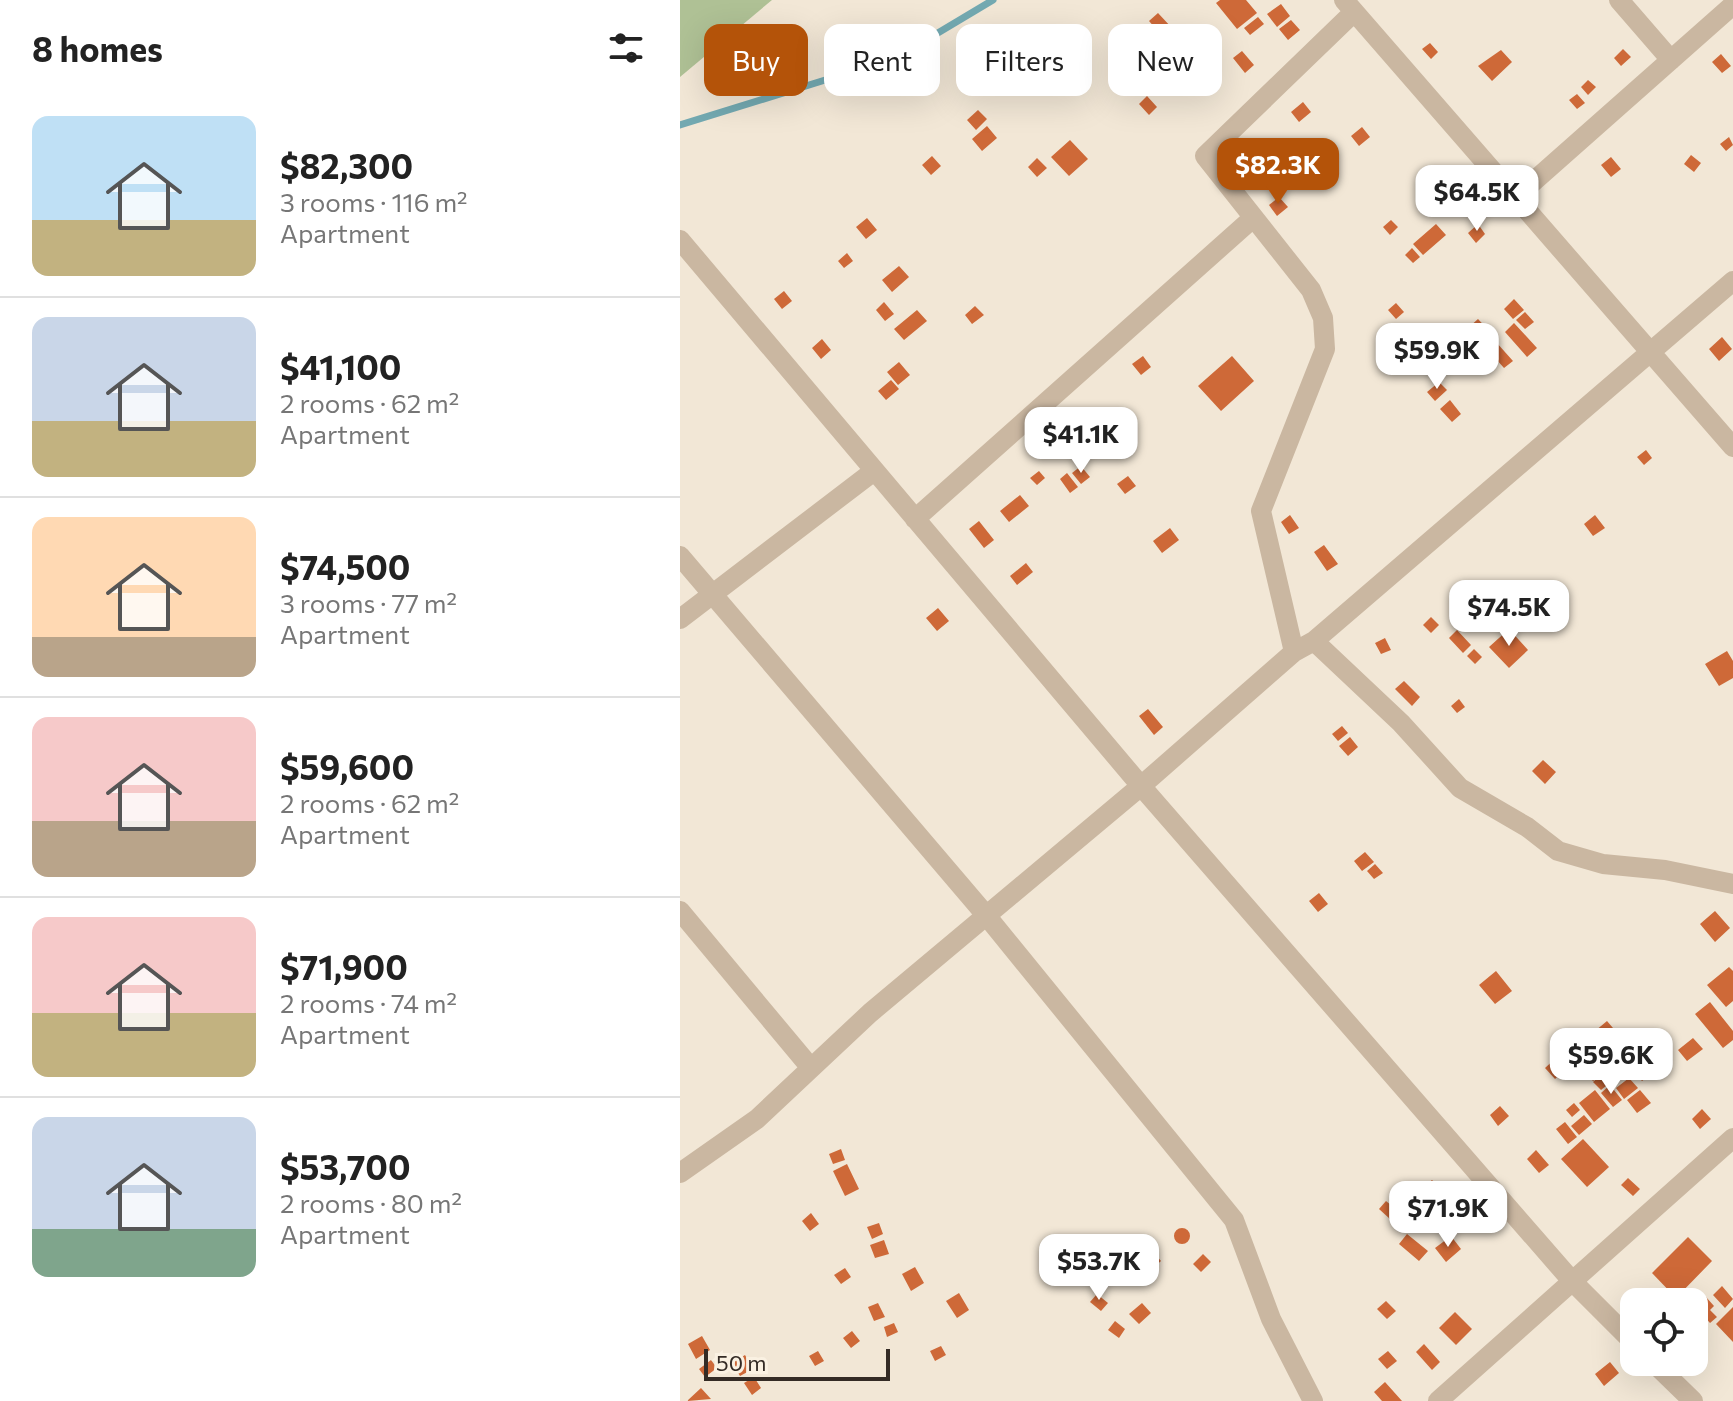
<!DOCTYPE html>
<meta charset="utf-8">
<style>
:root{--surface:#fff;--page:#f2f2f2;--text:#222;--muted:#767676;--line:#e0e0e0;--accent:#b45309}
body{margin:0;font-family:Commissioner,sans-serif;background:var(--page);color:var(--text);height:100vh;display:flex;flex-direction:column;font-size:30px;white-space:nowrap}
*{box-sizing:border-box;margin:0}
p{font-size:26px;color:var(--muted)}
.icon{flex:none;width:44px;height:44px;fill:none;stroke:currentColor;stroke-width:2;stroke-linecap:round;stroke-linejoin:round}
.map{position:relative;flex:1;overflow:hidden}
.panel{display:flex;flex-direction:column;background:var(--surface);width:680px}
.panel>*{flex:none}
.top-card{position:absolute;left:24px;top:24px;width:760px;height:72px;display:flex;gap:16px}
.fabs{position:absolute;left:940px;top:1288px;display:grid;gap:16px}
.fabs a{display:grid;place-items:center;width:88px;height:88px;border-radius:16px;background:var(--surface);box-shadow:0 8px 32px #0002;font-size:40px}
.scale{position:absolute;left:24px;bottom:20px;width:186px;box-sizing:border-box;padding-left:8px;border:4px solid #342b25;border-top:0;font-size:22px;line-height:28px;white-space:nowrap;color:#342b25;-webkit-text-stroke:6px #faf1e2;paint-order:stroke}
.price{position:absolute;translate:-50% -68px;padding:0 18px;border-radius:16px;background:#fff;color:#222;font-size:26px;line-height:52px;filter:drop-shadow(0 2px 4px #0008)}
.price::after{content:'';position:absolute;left:50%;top:48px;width:24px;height:18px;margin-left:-12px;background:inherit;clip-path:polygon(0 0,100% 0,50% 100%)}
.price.on{background:var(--accent);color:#fff}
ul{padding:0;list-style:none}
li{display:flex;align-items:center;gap:24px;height:200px;padding:0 32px}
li+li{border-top:2px solid var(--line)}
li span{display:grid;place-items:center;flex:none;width:224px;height:160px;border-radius:16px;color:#555}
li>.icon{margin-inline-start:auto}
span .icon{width:96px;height:96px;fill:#fffc;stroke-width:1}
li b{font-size:34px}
h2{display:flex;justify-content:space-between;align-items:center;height:96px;padding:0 32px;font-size:34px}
.chip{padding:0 28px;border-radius:16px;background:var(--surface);box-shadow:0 8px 32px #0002;font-size:28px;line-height:72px}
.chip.on{background:var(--accent);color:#fff}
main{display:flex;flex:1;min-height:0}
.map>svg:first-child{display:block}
.green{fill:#afc195}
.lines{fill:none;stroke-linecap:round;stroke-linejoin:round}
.stream{stroke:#73a9b1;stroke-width:7}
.building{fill:#ce6938}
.street{stroke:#cab7a1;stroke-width:20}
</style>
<main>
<section class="panel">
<h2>8 homes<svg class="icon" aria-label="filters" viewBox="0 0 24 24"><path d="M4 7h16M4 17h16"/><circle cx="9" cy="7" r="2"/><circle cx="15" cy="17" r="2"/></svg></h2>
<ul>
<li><span style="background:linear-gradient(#bfe0f5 65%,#c2b280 0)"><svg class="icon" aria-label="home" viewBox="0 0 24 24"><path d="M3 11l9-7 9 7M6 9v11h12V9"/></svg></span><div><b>$82,300</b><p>3 rooms · 116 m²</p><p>Apartment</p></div></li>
<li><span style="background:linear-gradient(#c9d6e8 65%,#c2b280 0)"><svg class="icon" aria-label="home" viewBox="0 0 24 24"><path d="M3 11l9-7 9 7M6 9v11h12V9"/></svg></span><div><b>$41,100</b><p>2 rooms · 62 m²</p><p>Apartment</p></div></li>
<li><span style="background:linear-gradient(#ffd9b3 75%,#b9a48a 0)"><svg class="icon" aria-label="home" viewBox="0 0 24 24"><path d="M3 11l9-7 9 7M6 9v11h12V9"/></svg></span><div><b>$74,500</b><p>3 rooms · 77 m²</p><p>Apartment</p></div></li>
<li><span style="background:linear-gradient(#f6c9c9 65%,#b9a48a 0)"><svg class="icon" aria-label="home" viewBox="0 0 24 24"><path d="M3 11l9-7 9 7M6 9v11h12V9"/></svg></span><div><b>$59,600</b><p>2 rooms · 62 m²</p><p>Apartment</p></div></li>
<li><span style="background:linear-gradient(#f6c9c9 60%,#c2b280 0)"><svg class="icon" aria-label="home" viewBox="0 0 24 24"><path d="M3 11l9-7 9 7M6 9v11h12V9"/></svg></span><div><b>$71,900</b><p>2 rooms · 74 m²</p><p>Apartment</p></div></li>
<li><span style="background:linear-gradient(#c9d6e8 70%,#7fa58c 0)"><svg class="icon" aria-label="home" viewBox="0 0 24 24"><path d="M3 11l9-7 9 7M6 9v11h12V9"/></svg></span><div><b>$53,700</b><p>2 rooms · 80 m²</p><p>Apartment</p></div></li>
</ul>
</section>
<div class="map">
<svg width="1053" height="1401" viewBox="0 0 1053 1401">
<rect width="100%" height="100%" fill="#f2e7d6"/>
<path class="green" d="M0,0H92L0,77Z"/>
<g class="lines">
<path class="stream" d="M0,125L216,58L313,0"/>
</g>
<path class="building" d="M540,0H566L577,13L557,29L536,3Z
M601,4L610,16L597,27L587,14Z
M478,13L492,28L483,37L469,21Z
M578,17L584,24L570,35L564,28Z
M611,20L620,30L608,40L599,29Z
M750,43L758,52L751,59L742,49Z
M943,49L951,57L941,66L934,58Z
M821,50L832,62L812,81L798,66Z
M562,51L574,65L565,73L553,58Z
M1041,54L1051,66L1042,73L1032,62Z
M908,80L916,87L908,95L901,87Z
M897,94L905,103L897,109L889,100Z
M467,96L477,107L469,115L459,104Z
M623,102L631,112L619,122L611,112Z
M298,110L307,119L296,130L287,120Z
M307,126L317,138L302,151L292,139Z
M682,127L690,137L679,146L671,136Z
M1049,137L1053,145L1046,151L1040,144Z
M390,140L408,159L389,176L371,157Z
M563,154L571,164L562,172L553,162Z
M1011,155L1021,163L1014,172L1004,164Z
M252,156L261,166L251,175L242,165Z
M931,157L941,169L931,177L921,165Z
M357,158L367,168L357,177L348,167Z
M643,159L653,171L636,184L626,173Z
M599,197L608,207L597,216L589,205Z
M187,218L197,230L186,239L176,227Z
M711,220L718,227L710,235L703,227Z
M756,224L766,235L743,255L733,244Z
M798,224L805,234L796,243L788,233Z
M732,248L740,257L733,263L725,255Z
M167,253L173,261L164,268L158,261Z
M219,266L229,277L212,292L202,280Z
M104,291L112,301L102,309L94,299Z
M834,299L844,310L833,319L824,309Z
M204,302L214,314L205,321L196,310Z
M716,303L724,312L716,319L708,310Z
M295,306L304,315L292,324L285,315Z
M237,310L247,321L224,340L214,329Z
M845,312L854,322L845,329L836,320Z
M798,319L815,337L805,347L788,328Z
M834,323L857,348L847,357L825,332Z
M782,327L793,340L783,349L771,336Z
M1042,337L1052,349L1039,361L1029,349Z
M142,339L151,350L141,359L132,348Z
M816,342L833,361L824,368L807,349Z
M463,356L471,367L461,375L452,364Z
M552,356L574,381L541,411L518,386Z
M219,362L230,375L218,385L207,372Z
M211,380L219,389L206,400L198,391Z
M759,382L767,390L755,401L747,392Z
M770,400L781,414L772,422L760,409Z
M403,426L415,438L398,455L386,443Z
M966,450L972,458L964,465L957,457Z
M401,466L410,477L401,484L392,473Z
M359,471L365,478L357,485L350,478Z
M387,473L398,487L390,493L380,479Z
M448,476L456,486L445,494L437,484Z
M340,495L349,506L329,522L320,511Z
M610,515L619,528L609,534L601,522Z
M915,515L925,528L913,536L904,524Z
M299,521L314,540L304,548L289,529Z
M490,528L499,540L482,553L473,541Z
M644,545L658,564L647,571L634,552Z
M346,563L353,572L337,585L330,576Z
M258,608L269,621L257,631L246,618Z
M751,617L759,625L751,633L743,625Z
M829,629L848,650L829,668L809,647Z
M777,630L791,645L783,653L769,638Z
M705,638L711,650L701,654L695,643Z
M794,649L802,657L795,664L787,656Z
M1047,651L1053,661V678L1039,686L1025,664Z
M724,681L740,697L732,706L715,689Z
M779,699L785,707L777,713L771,706Z
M468,709L483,727L474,735L459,716Z
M662,726L668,733L658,741L652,734Z
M670,737L678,747L668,756L659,746Z
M863,760L876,772L865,784L852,771Z
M685,852L694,862L682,871L674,861Z
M695,864L703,873L694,879L687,871Z
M639,893L648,904L638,912L629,901Z
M1035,911L1050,928L1035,942L1020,924Z
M1049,967L1053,971V1001L1046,1007L1027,985Z
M816,971L832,991L815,1004L799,985Z
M1030,1002L1053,1031V1040L1043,1048L1015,1014Z
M927,1021L945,1042L933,1052L915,1031Z
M1013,1038L1023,1049L1007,1061L998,1050Z
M948,1043L963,1062L949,1073L935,1054Z
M877,1057L887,1068L875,1079L865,1068Z
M915,1062L923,1072L913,1081L904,1071Z
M937,1063L946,1074L937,1082L928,1071Z
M964,1065L971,1074L962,1081L955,1073Z
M923,1073L931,1082L921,1090L913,1082Z
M949,1078L958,1088L944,1099L936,1088Z
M930,1085L942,1100L933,1107L921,1093Z
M915,1090L930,1109L914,1122L899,1103Z
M960,1090L971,1103L957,1113L947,1100Z
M894,1103L900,1110L892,1117L886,1110Z
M820,1106L829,1116L818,1126L810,1115Z
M1022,1109L1031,1119L1020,1129L1012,1119Z
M904,1115L912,1124L899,1135L891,1126Z
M885,1122L897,1137L888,1144L876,1129Z
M903,1139L929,1167L907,1187L881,1159Z
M161,1149L165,1160L153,1164L149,1154Z
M856,1150L869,1165L859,1173L847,1159Z
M167,1164L179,1189L165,1196L153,1171Z
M948,1178L960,1189L953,1196L941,1185Z
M752,1180L760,1188L752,1194L745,1186Z
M733,1199L742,1206L735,1216L726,1209Z
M706,1201L717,1210L710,1219L699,1209Z
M131,1213L139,1224L130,1231L122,1221Z
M199,1223L203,1234L192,1239L187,1227Z
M494 1236a8 8 0 1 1 16 0a8 8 0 1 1-16 0Z
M727,1234L748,1251L739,1261L719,1244Z
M771,1236L781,1249L766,1262L755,1248Z
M1008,1237L1032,1261L996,1298L972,1273Z
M427,1239L437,1250L427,1260L416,1248Z
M204,1240L209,1254L195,1258L190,1245Z
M455,1247L464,1257L454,1265L446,1254Z
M391,1254L403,1261L396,1274L383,1267Z
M475,1254L481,1261L473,1268L467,1262Z
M523,1254L531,1262L521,1272L513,1264Z
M235,1267L244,1283L231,1291L222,1274Z
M165,1268L171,1277L161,1284L154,1275Z
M1042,1286L1053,1299L1045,1308L1033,1295Z
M279,1293L289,1310L277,1318L266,1301Z
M417,1294L428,1303L421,1311L410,1302Z
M1026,1297L1034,1306L1030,1310L1037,1317L1030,1323L1015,1306Z
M706,1301L716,1311L707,1319L697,1309Z
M198,1303L205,1317L194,1321L188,1307Z
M462,1303L471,1313L459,1324L449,1314Z
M1053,1307V1342L1036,1324Z
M1014,1310L1027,1323L1017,1333L1014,1330Z
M775,1312L792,1329L776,1345L759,1328Z
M435,1321L445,1329L439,1338L428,1330Z
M214,1323L218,1332L207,1337L204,1327Z
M172,1331L180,1341L171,1348L163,1338Z
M22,1336L30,1350L16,1359L8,1344Z
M744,1344L760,1362L752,1370L736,1352Z
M261,1346L266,1355L255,1361L250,1351Z
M138,1351L144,1361L135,1366L129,1356Z
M708,1351L717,1361L707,1369L698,1359Z
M65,1355L73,1369L60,1376L52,1363Z
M31,1360L37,1368L25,1377L19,1369Z
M930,1362L939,1373L924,1386L915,1374Z
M74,1377L81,1388L72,1395L64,1383Z
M705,1382L722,1401H702L694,1392Z
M21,1388L31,1399L7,1401Z"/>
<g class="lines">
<path class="street" d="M664,0L1053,447
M939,0L991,60
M836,197L1053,5
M0,240L461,786L892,1281L954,1343
M235,519L573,218
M0,556L305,914L554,1220L591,1319L633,1401
M0,619L194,471
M634,641L721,723L780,788L847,827L878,851L923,864L985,870L1053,884
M614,652L581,511L645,349L643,318L631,290L525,156L674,12
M0,911L131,1068
M0,1173L77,1119L190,1013L461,786L614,652L634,641L1053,281
M973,1362L1013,1401
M758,1401L1053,1138"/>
</g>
</svg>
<div class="fabs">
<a><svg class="icon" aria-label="locate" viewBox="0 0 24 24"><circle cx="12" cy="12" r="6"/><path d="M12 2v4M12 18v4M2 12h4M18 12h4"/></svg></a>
</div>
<div class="scale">50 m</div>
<b class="price on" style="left:598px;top:206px">$82.3K</b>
<b class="price" style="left:797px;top:233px">$64.5K</b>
<b class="price" style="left:757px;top:391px">$59.9K</b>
<b class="price" style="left:401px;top:475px">$41.1K</b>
<b class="price" style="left:829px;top:648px">$74.5K</b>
<b class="price" style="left:931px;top:1096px">$59.6K</b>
<b class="price" style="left:768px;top:1249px">$71.9K</b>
<b class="price" style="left:419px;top:1302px">$53.7K</b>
<div class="top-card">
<a class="chip on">Buy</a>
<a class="chip">Rent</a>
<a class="chip">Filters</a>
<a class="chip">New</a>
</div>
</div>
</main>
